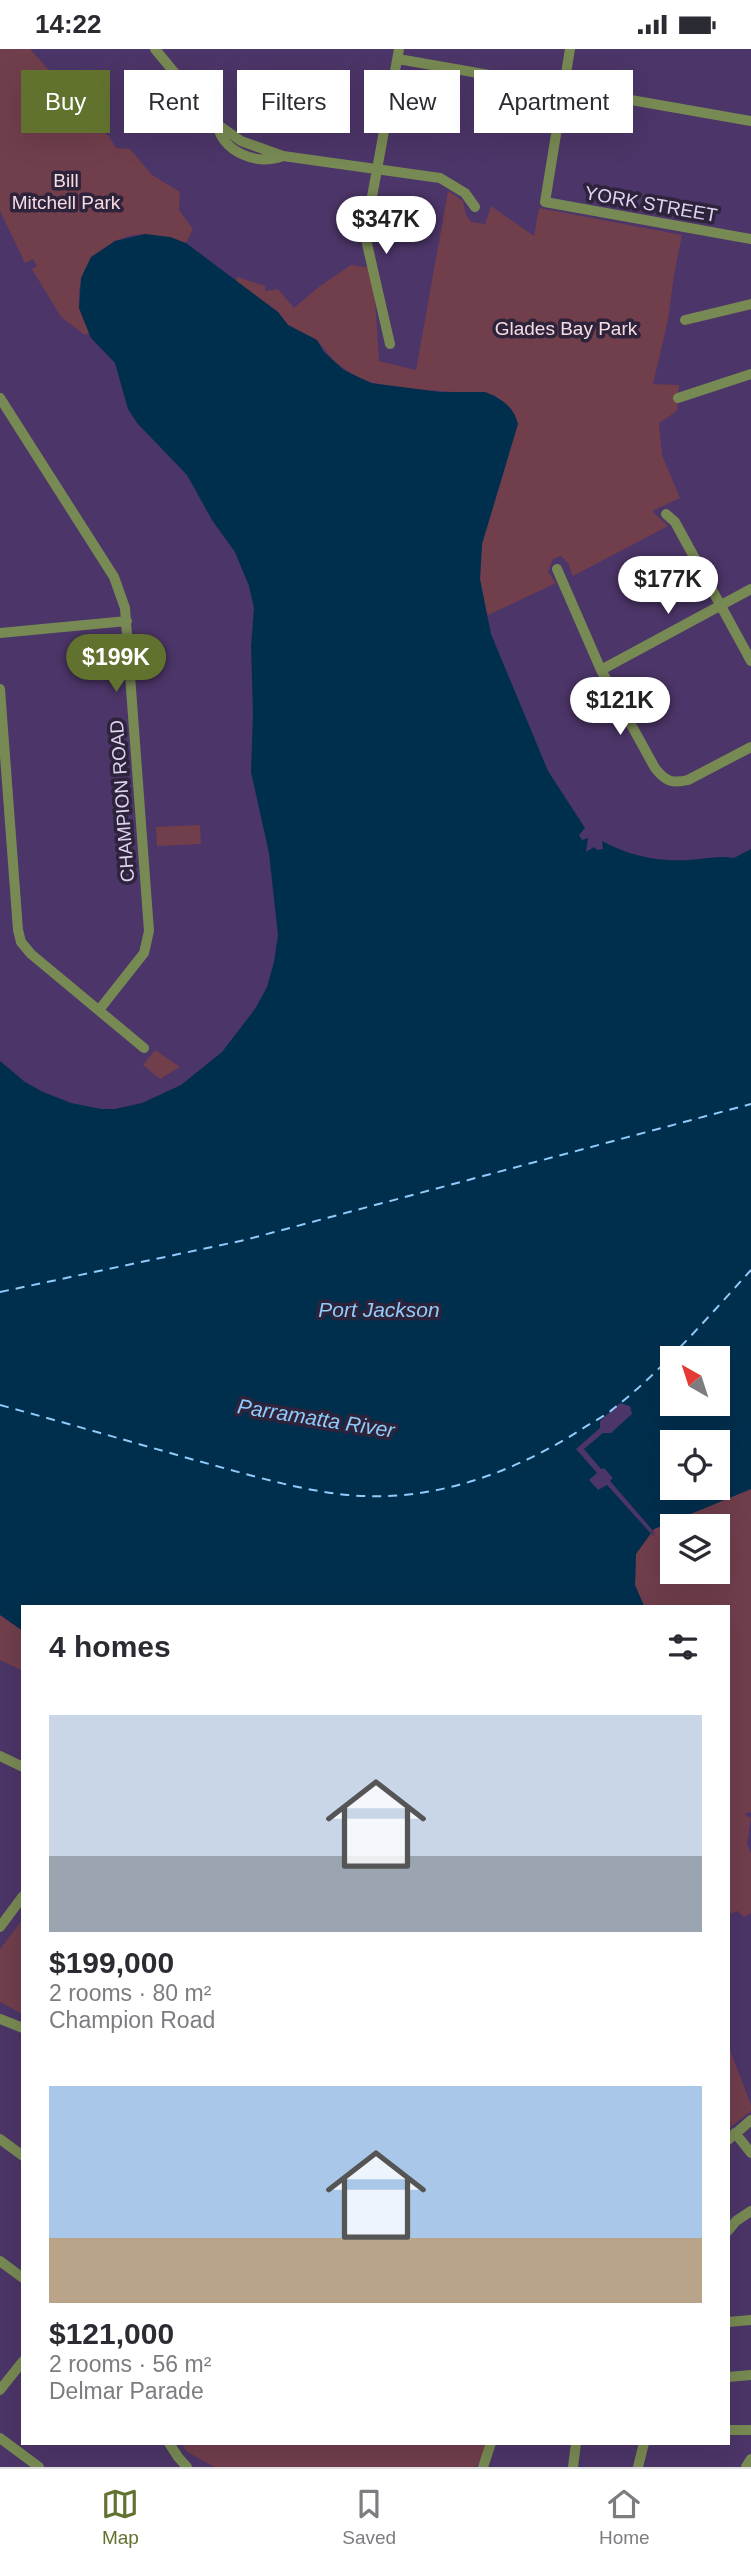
<!DOCTYPE html>
<meta charset="utf-8">
<style>
:root{--surface:#fff;--page:#f7f7f7;--text:#2b2b33;--muted:#7c7c81;--line:#e1e1e2;--accent:#60722e}
body{margin:0;font-family:Helvetica,sans-serif;background:var(--page);color:var(--text);height:100vh;display:flex;flex-direction:column;font-size:26px;white-space:nowrap}
*{box-sizing:border-box;margin:0}
p{font-size:23px;color:var(--muted)}
.icon{flex:none;width:38px;height:38px;fill:none;stroke:currentColor;stroke-width:2;stroke-linecap:round;stroke-linejoin:round}
.map{position:relative;flex:1;overflow:hidden}
.drawer{position:absolute;left:21px;top:1556px;width:709px;height:840px;display:flex;flex-direction:column;background:var(--surface);border-radius:0px;box-shadow:0 7px 28px #0002}
.drawer>*{flex:none}
.banner{position:absolute;left:21px;top:21px;width:710px;height:63px;display:flex;gap:14px}
.needle{width:46px;rotate:321deg}
.tools{position:absolute;left:660px;top:1297px;display:grid;gap:14px}
.tools a{display:grid;place-items:center;width:70px;height:70px;border-radius:0px;background:var(--surface);box-shadow:0 7px 28px #0002;font-size:35px}
.price{position:absolute;translate:-50% -60px;padding:0 16px;border-radius:24px;background:#fff;color:#222;font-size:23px;line-height:46px;filter:drop-shadow(0 2px 4px #0008)}
.price::after{content:'';position:absolute;left:50%;top:42px;width:21px;height:16px;margin-left:-10px;background:inherit;clip-path:polygon(0 0,100% 0,50% 100%)}
.price.on{background:var(--accent);color:#fff}
ul{padding:0;list-style:none}
li{display:grid;align-content:center;gap:14px;height:371px;padding:0 28px}
li span{display:grid;place-items:center;height:217px;border-radius:0px;color:#555}
li>.icon{margin-inline-start:auto}
span .icon{width:126px;height:126px;fill:#fffc;stroke-width:1}
li b{font-size:30px}
h2{display:flex;justify-content:space-between;align-items:center;height:84px;padding:0 28px;font-size:30px}
.pill{padding:0 24px;border-radius:0px;background:var(--surface);box-shadow:0 7px 28px #0002;font-size:24px;line-height:63px}
.pill.on{background:var(--accent);color:#fff}
.status{display:flex;justify-content:space-between;align-items:center;height:49px;padding:0 35px;background:var(--surface);direction:ltr}
.status svg{height:19px;fill:currentColor}
.tabs{display:flex;justify-content:space-around;align-items:center;height:98px;border-top:2px solid var(--line);background:var(--surface);font-size:19px;color:var(--muted)}
.tabs a{display:grid;justify-items:center;gap:4px}
.tabs .on{color:var(--accent)}
.map>svg:first-child{display:block}
.green{fill:#713e4c;fill-rule:evenodd}
.water{fill:#002f4d;fill-rule:evenodd}
.pier{fill:#4c3568}
.lines{fill:none;stroke-linecap:round;stroke-linejoin:round}
.ferry{stroke:#90cbf9;stroke-width:2;stroke-dasharray:9 7;stroke-linecap:butt}
.street{stroke:#788a53;stroke-width:10}
.labels{text-anchor:middle;dominant-baseline:central;stroke-width:7;stroke-linejoin:round;paint-order:stroke}
.park-label{font-size:19px;fill:#f6dbe1;stroke:#2d233b}
.street-label{font-size:19px;fill:#ded2f1;stroke:#2d233b}
.water-label{font-size:21px;font-style:italic;fill:#90cbf9;stroke:#2d233b}
</style>
<div class="status"><b>14:22</b><svg viewBox="0 0 49 12"><path d="M0 12V9h3v3zM5 12V6h3v6zM10 12V3h3v9zM15 12V0h3v12zM26 1h20v11H26zM47 4h2v5h-2z"/></svg></div>
<div class="map">
<svg width="751" height="2418" viewBox="0 0 751 2418">
<rect width="100%" height="100%" fill="#4c3568"/>
<path class="green" d="M0,0H30L110,89L116,99L130,100L152,126L180,143L179,161L193,180L186,194L145,185L132,186L115,192L85,219L79,241V259L89,284L85,286L61,268L32,220L37,217L33,210L25,214L0,162Z
M448,142L463,152L466,166L471,173L485,175L491,157L534,187L539,159L682,186L674,226L668,271L653,335L679,336L677,362L659,374L662,406L680,449L652,462L668,477L573,527L568,514L561,507L553,510L548,523L556,534L486,567L480,530L482,495L506,415L512,361L494,346L387,338L355,328L334,312L317,291L288,276L278,263L235,233L238,228L265,237V242L278,240L294,259L320,237L351,216L373,219L379,312L416,321Z
M200,776L201,795L157,797L156,778Z
M155,1001L180,1018L160,1030L143,1016Z
M751,1440V1763L744,1765L751,1769L747,1795L751,1804V1864L744,1868L737,1862L728,1866V1558L644,1557L635,1536L636,1504L654,1480ZM672,1477H718V1522H672Z
M0,1566L23,1582V1622L0,1611Z
M23,1870V1965L0,1953V1900Z
M728,1996L751,2056V2062L728,2080Z
M181,2394H486L484,2406L476,2418H214L186,2402Z"/>
<path class="water" d="M145,185L170,188L186,194L278,263L288,276L317,291L324,303L344,321L371,334L440,343H485C501,349 514,358 518,375L482,495L480,530L491,585L548,722L585,779L579,786L582,791L588,789L586,803L594,798L597,801L603,800L602,792C629,807 659,813 689,811C705,810 718,806 734,809L751,800V1440L654,1480L636,1505L635,1536L644,1557L23,1558V1582L0,1566V1012L25,1033L43,1043L71,1054L101,1060H115L142,1054L181,1036L222,1003L255,960L267,938L274,913L278,886L269,804L251,723L253,664L251,597L254,559L249,537L235,503L212,471L187,426L137,374L128,360L115,314L91,289L79,259L81,229L91,208L115,192ZM672,1309H718V1354H672ZM672,1393H718V1438H672Z"/>
<path class="pier" d="M620,1354L630,1357L632,1365L611,1384H603L584,1400L601,1420L604,1419L613,1429L610,1432L655,1484L653,1487L607,1436L598,1441L589,1431L597,1424L576,1400L600,1379V1372Z"/>
<g class="lines">
<path class="ferry" d="M0,1243L245,1191L751,1055
M0,1356C66,1374 132,1393 198,1412C247,1425 297,1441 348,1446C432,1454 513,1424 582,1380C592,1373 604,1368 613,1360C662,1322 709,1267 751,1221"/>
<path class="street" d="M155,0L217,75L241,92L283,107L440,129L465,144L475,158
M570,0L545,153L751,190
M398,10L751,72
M217,75C223,103 256,117 283,107
M685,271L751,255
M390,295L365,186L399,0
M0,349L114,528L125,559L149,882L144,904L99,961
M678,349L751,325
M666,465L675,473L751,612
M557,520L601,621L655,719C665,732 672,735 688,731L751,698
M0,584L127,572
M601,621L751,540
M0,640L18,881L21,893L31,905L144,999
M0,1707L23,1718
M0,1878L23,1847
M0,1970L23,1979
M735,2084L751,2104
M0,2090L23,2107
M728,2091L751,2071
M728,2182L736,2172L751,2162
M0,2212L23,2229
M728,2273L751,2271
M728,2328L751,2326
M0,2341L23,2312
M728,2381H751
M0,2389L39,2418
M169,2394L178,2408L187,2418
M483,2418L491,2394
M573,2418L576,2394
M638,2418L644,2394
M746,2418L751,2410"/>
</g>
<g class="labels">
<g class="park-label">
<text x="66" y="131">Bill<tspan x="66" dy="22">Mitchell Park</tspan></text>
<text x="566" y="279">Glades Bay Park</text>
</g>
<g class="street-label">
<text transform="translate(651 155) rotate(10)">YORK STREET</text>
<text transform="translate(122 752) rotate(-94)">CHAMPION ROAD</text>
</g>
<g class="water-label">
<text x="379" y="1260">Port Jackson</text>
<text transform="translate(316 1369) rotate(9)">Parramatta River</text>
</g>
</g>
</svg>
<div class="tools">
<a><svg class="needle" viewBox="-14 -14 28 28"><path d="M0-13l5 13h-10z" fill="#e53935"/><path d="M0 13l5-13h-10z" fill="#7c7c81"/></svg></a>
<a><svg class="icon" aria-label="locate" viewBox="0 0 24 24"><circle cx="12" cy="12" r="6"/><path d="M12 2v4M12 18v4M2 12h4M18 12h4"/></svg></a>
<a><svg class="icon" aria-label="layers" viewBox="0 0 24 24"><path d="M12 4l9 5-9 5-9-5zM3 14l9 5 9-5"/></svg></a>
</div>
<b class="price" style="left:386px;top:207px">$347K</b>
<b class="price" style="left:668px;top:567px">$177K</b>
<b class="price on" style="left:116px;top:645px">$199K</b>
<b class="price" style="left:620px;top:688px">$121K</b>
<div class="banner">
<a class="pill on">Buy</a>
<a class="pill">Rent</a>
<a class="pill">Filters</a>
<a class="pill">New</a>
<a class="pill">Apartment</a>
</div>
<section class="drawer">
<h2>4 homes<svg class="icon" aria-label="filters" viewBox="0 0 24 24"><path d="M4 7h16M4 17h16"/><circle cx="9" cy="7" r="2"/><circle cx="15" cy="17" r="2"/></svg></h2>
<ul>
<li><span style="background:linear-gradient(#c9d6e8 65%,#9aa5b1 0)"><svg class="icon" aria-label="home" viewBox="0 0 24 24"><path d="M3 11l9-7 9 7M6 9v11h12V9"/></svg></span><div><b>$199,000</b><p>2 rooms · 80 m²</p><p>Champion Road</p></div></li>
<li><span style="background:linear-gradient(#a9c7e8 70%,#b9a48a 0)"><svg class="icon" aria-label="home" viewBox="0 0 24 24"><path d="M3 11l9-7 9 7M6 9v11h12V9"/></svg></span><div><b>$121,000</b><p>2 rooms · 56 m²</p><p>Delmar Parade</p></div></li>
</ul>
</section>
</div>
<nav class="tabs">
<a class="on"><svg class="icon" aria-label="map" viewBox="0 0 24 24"><path d="M3 6l6-2 6 2 6-2v14l-6 2-6-2-6 2zM9 4v14M15 6v14"/></svg>Map</a>
<a><svg class="icon" aria-label="saved" viewBox="0 0 24 24"><path d="M7 4h10v16l-5-4-5 4z"/></svg>Saved</a>
<a><svg class="icon" aria-label="home" viewBox="0 0 24 24"><path d="M3 11l9-7 9 7M6 9v11h12V9"/></svg>Home</a>
</nav>
